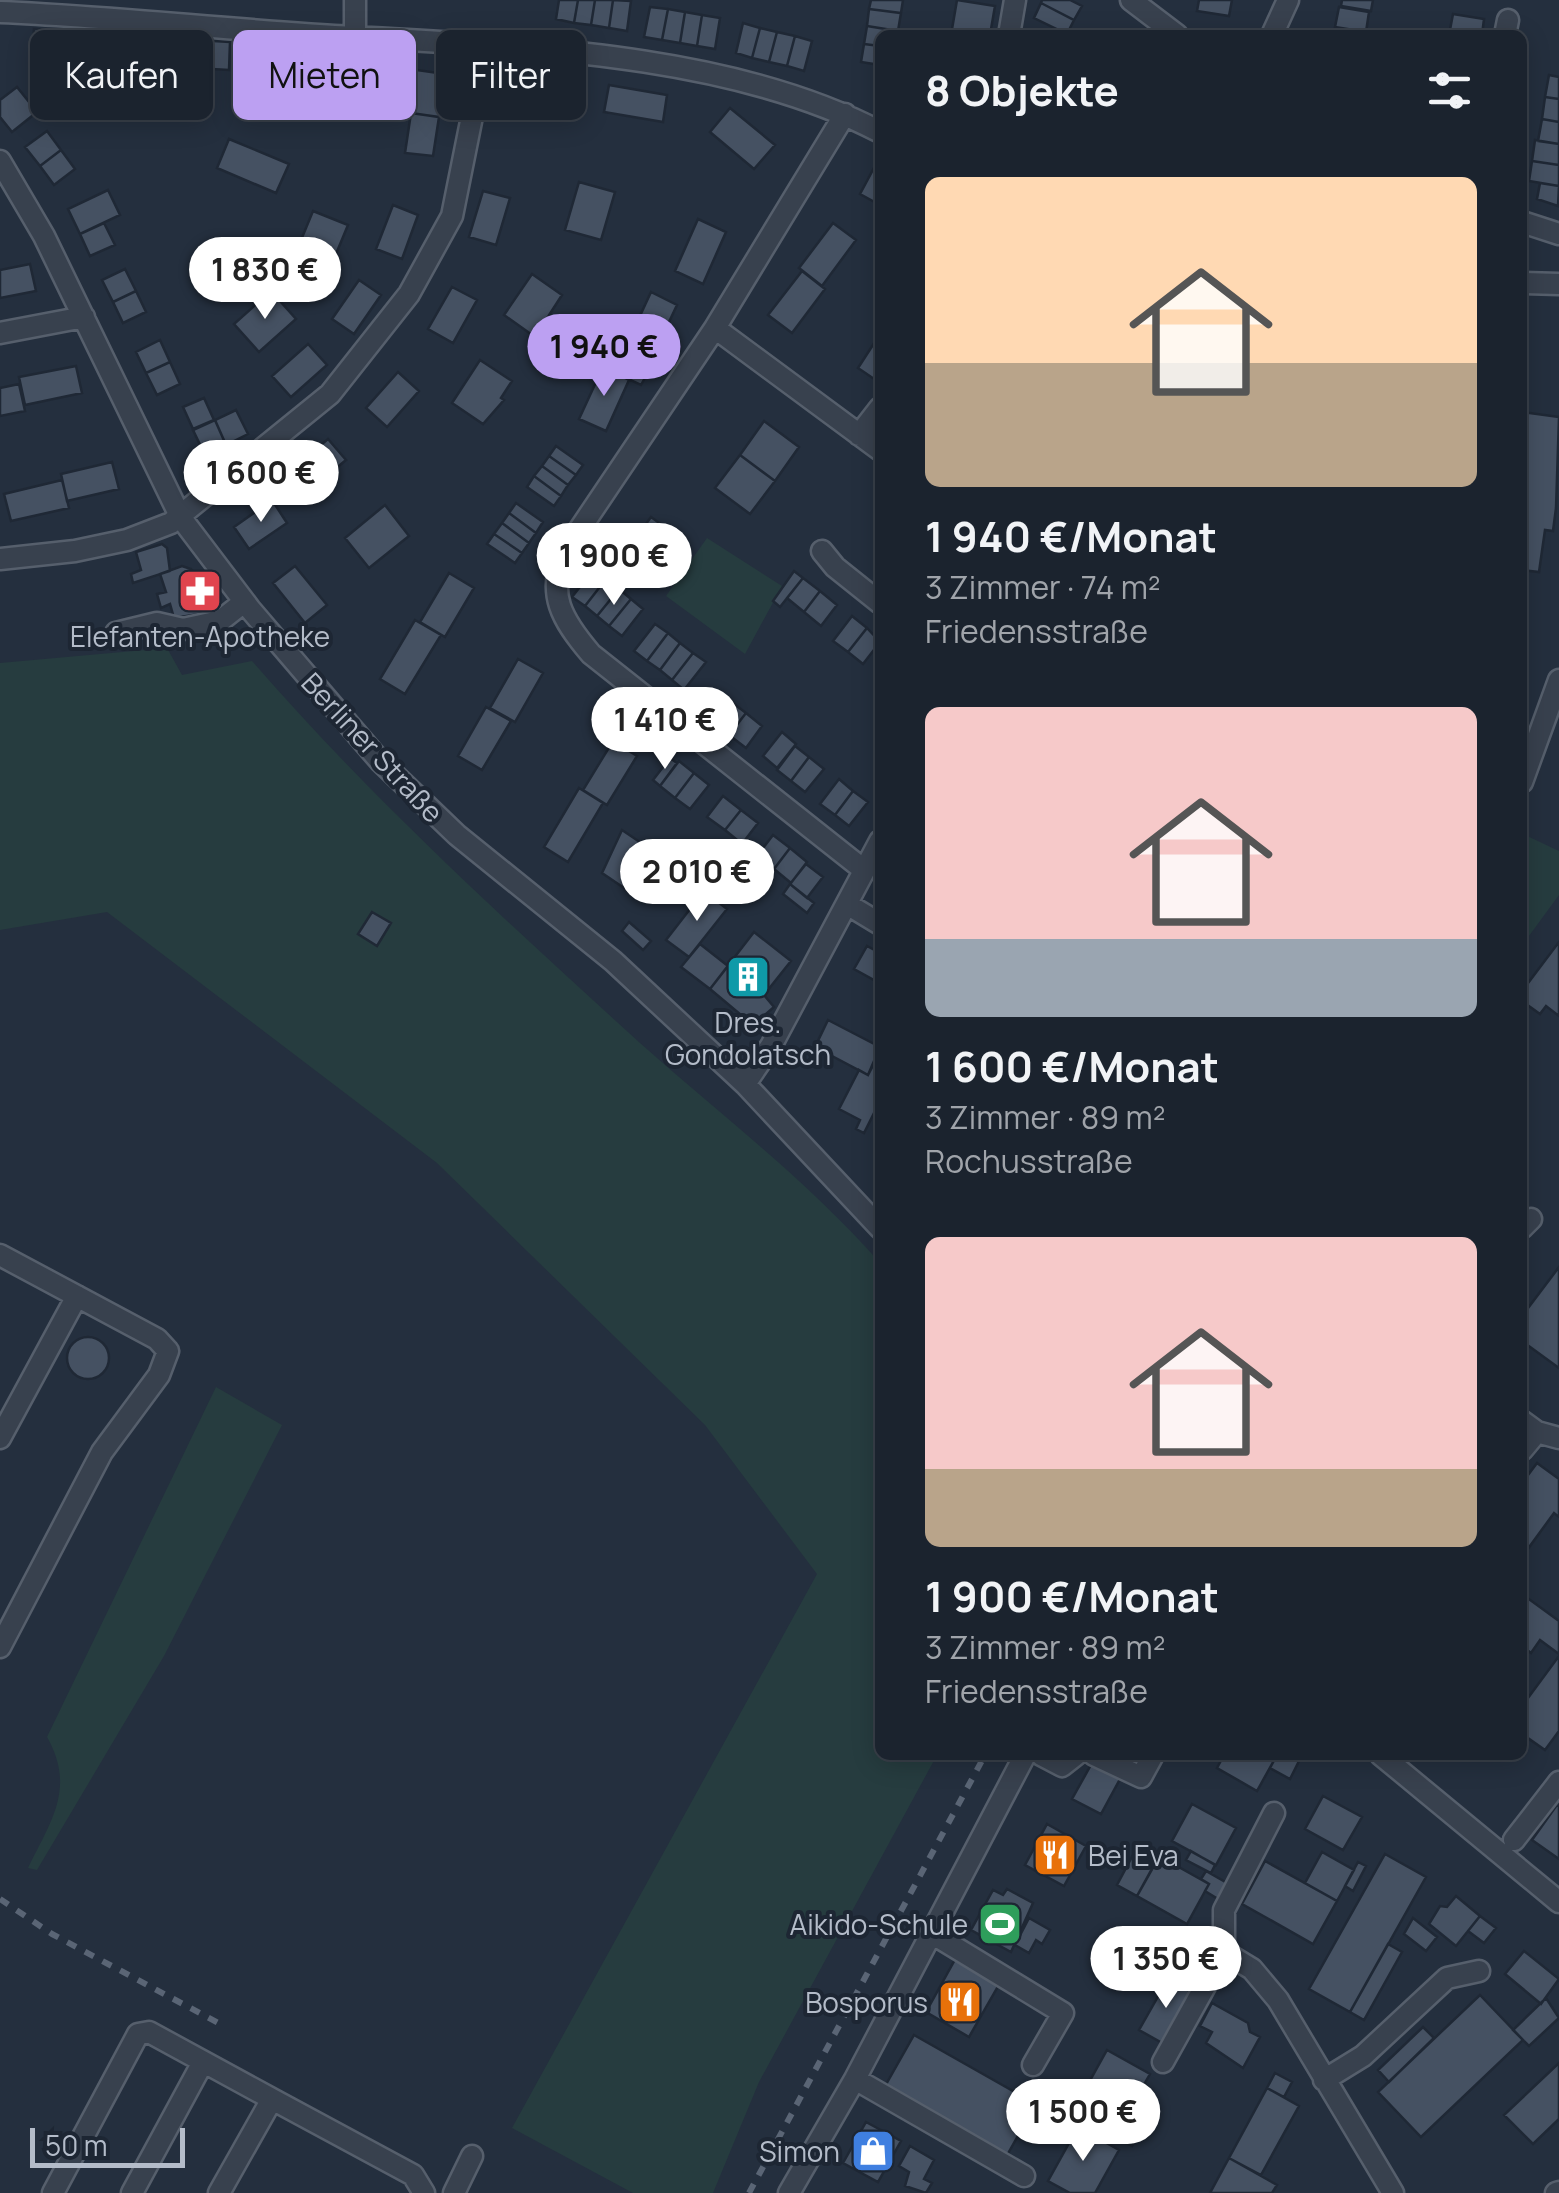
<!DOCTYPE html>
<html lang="de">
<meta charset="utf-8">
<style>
:root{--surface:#1b232e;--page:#242b36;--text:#f1f3f6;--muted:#a0a4aa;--line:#39404a;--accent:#bca0f2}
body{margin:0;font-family:Manrope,sans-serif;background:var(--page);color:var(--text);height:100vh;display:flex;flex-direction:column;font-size:38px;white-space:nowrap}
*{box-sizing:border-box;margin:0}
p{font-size:32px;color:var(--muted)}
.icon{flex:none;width:55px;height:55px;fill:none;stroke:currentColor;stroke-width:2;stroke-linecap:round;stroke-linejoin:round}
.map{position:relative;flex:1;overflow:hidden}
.side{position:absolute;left:875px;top:30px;width:652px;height:1730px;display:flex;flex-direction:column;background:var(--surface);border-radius:15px;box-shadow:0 5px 25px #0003,0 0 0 2px var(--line)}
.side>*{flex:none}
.banner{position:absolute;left:30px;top:30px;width:695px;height:90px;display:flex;gap:20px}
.scale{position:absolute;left:30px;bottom:25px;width:155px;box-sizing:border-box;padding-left:10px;border:5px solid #b4bcc9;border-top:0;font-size:28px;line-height:35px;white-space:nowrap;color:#b4bcc9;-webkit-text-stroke:8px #1d2633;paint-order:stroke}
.price{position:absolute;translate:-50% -85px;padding:0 22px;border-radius:35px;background:#fff;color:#222;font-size:32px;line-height:65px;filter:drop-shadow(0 2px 5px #0008)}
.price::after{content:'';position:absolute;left:50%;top:60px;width:30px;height:22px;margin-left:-15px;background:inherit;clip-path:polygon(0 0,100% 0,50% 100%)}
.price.current{background:var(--accent);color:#111}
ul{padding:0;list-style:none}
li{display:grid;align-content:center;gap:20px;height:530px;padding:0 50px}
li span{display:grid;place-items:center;height:310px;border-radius:15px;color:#555}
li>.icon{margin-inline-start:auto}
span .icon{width:180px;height:180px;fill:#fffc;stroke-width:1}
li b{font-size:42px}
h2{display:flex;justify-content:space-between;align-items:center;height:120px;padding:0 50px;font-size:42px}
.chip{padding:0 35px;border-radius:15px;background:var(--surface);box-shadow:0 5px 25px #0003,0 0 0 2px var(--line);font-size:35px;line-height:90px}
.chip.current{background:var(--accent);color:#111}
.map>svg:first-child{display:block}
.green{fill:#263c3f}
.building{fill:#455162;stroke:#1f2835;stroke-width:2.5}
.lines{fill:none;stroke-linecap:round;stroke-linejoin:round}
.minor-casing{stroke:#565f6c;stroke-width:25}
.minor{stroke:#38414e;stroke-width:20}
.rail{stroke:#5a6575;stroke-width:6;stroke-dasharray:10 10;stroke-linecap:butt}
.labels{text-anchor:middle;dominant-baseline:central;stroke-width:8;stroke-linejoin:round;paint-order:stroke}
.poi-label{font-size:28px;fill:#b4bcc9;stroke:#1d2633;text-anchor:end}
.street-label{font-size:28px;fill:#b4bcc9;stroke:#1d2633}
</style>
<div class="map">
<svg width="1559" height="2193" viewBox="0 0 1559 2193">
<rect width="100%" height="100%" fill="#242f3e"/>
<path class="green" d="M707,538L782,586L745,654L666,596Z
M167,648L182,675L252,661C370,797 506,921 640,1043C721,1115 808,1181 880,1263V1755H937L759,2082L713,2193H633L512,2128L817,1574L705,1425L437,1163L107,912L0,930V663Z
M1523,834L1559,851V895L1523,944Z
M216,1387L282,1425L164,1656L37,1870L28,1868C51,1821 76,1788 47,1737Z"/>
<path class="building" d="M559,0H578L574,23L556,19Z
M578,0H595L591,25L574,23Z
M595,0H613L609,28L591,25Z
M613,0L631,1L627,31L609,28Z
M871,0H903L901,13L869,9Z
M957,0L995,6L990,35H951Z
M1042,0H1070L1082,6L1074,20L1041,3Z
M1199,0H1232L1229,16L1197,11Z
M1342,0H1373L1371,11L1341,6Z
M1041,3L1074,20L1067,34L1034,18Z
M650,7L668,9L662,40L644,37Z
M1339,7L1369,12L1366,32L1335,27Z
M668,9L685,12L680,43L662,40Z
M869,9L901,13L898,31L867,26Z
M685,12L702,15L697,46L680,43Z
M1453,14L1484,19L1482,35H1449Z
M702,15L720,18L715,49L697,46Z
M743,23L760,28L752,58L736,53Z
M867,26L898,31L897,35H880V46L864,44Z
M760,28L777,32L769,62L752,58Z
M34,29L51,30L49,60L32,59Z
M61,31L111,34L109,62L59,59Z
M777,32L795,36L787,66L769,62Z
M130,36L180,39L178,67L128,63Z
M795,36L812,41L804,71L787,66Z
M180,39L230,42L229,70L178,67Z
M252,43L279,45L278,71L250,69Z
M864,44L880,46V65L861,62Z
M279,45L307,47L305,73L278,71Z
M307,47L333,49L331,75L305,73Z
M333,49L361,50L359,76L331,75Z
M506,69L557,77L553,104L502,96Z
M417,70L445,74L439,117L411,113Z
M1549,75L1559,77V99L1545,97Z
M609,85L667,95L663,122L604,112Z
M17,87L37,112L12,132L0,117V100Z
M1545,97L1559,99V122L1542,119Z
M730,108L775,145L754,169L710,132Z
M411,113L439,117L433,156L405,153Z
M1542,119L1559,122V144L1538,141Z
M47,131L61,150L40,166L25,147Z
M229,139L289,164L276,193L217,168Z
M1535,140L1559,144V165L1532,161Z
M61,150L75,169L54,185L40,166Z
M1532,161L1559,165V186L1529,181Z
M875,166L880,169V205L860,194Z
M579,182L615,192L601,240L565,230Z
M1540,183L1559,186L1558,206L1537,199Z
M108,190L120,215L80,234L68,209Z
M483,191L510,198L496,245L469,237Z
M393,205L418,215L402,259L376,249Z
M313,211L348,225L329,271L294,257Z
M698,219L726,232L703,284L675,271Z
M104,223L115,245L90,256L80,234Z
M833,223L856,240L822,286L799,268Z
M30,264L36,291L0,298V270Z
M125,269L136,291L113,302L102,280Z
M802,271L825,289L792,333L768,315Z
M532,274L562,295L535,337L504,315Z
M359,280L381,295L354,334L332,319Z
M452,287L477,300L453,343L428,329Z
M136,291L146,312L123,323L113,302Z
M271,291L296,319L259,352L234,324Z
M651,292L677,305L653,356L627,344Z
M880,334V383L858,368Z
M616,339L656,358L641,385L602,367L610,350L614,352Z
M160,340L170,362L146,373L136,352Z
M308,344L327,365L291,397L272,376Z
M480,360L512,381L501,398L504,400L483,424L452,403Z
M170,362L180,384L157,395L146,373Z
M76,366L82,393L25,405L19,377Z
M603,367L629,380L606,431L579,419Z
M398,372L419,391L387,427L366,408Z
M19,384L25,411L0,416V388Z
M204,398L214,420L193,429L183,407Z
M236,410L248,434L226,445L215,420Z
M1522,412L1559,417L1556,508L1553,531L1545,530L1539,572L1522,570Z
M215,420L226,445L205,455L193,430Z
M764,421L799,447L775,481L740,455Z
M328,439L346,460L310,490L292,469Z
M556,446L583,465L576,475L549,456Z
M740,455L775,481L750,514L715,488Z
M549,456L576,475L568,485L542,466Z
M112,462L119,489L67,501L61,474Z
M542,466L568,485L561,496L534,476Z
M534,476L561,496L554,506L527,487Z
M62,480L69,508L11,521L4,494Z
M272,500L287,523L249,549L234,527Z
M516,503L543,522L536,533L509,513Z
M385,505L409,536L369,568L345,538Z
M509,513L536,533L529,543L502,523Z
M651,517L673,533L640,577L619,561Z
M502,523L529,543L522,553L494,534Z
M494,534L522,553L515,563L487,544Z
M162,544L167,548L170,571L133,583L131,574L141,570L136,552Z
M182,566L191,569L215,599L218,611L174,618L170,604L161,608L157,594L166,592L160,574Z
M295,566L327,605L305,623L273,583Z
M594,569L606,579L585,606L572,597Z
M794,571L803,578L780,607L773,601Z
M449,573L474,588L445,637L420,622Z
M803,578L820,591L804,612L787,598Z
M606,579L619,589L597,616L585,606Z
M619,589L631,599L609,626L597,616Z
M820,591L837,605L821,626L804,612Z
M631,599L643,609L622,636L609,626Z
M852,616L867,628L848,652L833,641Z
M415,620L441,635L405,694L380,679Z
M655,624L668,633L647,661L634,651Z
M867,628L880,642L863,664L848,652Z
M668,633L680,643L660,670L647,661Z
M680,643L693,653L672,680L660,670Z
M693,653L706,662L684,690L672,680Z
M518,659L543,673L515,722L490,708Z
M729,700L746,713L729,735L713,722Z
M486,707L511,721L482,770L458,756Z
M746,713L762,726L746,748L729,735Z
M782,732L796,744L777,768L763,756Z
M613,741L637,756L607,805L583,790Z
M795,746L809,757L791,781L777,770Z
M809,757L824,769L805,792L791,781Z
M670,758L677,763L660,786L653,780Z
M679,761L694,773L675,798L660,786Z
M694,773L709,785L690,809L675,798Z
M839,779L853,791L835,815L820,804Z
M579,788L603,803L568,862L544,847Z
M853,791L868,802L849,826L835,815Z
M723,796L741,810L725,830L707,817Z
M741,810L758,823L742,844L725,830Z
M622,830L656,853L630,892L602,873Z
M773,835L790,848L774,869L757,856Z
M790,848L807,862L791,883L774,869Z
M806,864L823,877L807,898L790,884Z
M790,884L814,903L807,913L783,894Z
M704,891L727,909L689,957L666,940Z
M372,912L391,923L377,946L358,934Z
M629,922L651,941L643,950L622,931Z
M754,932L791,961L764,995L774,1007L753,1025L710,989Z
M1559,942V1016L1546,1006L1540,1014L1522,1001V991Z
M700,944L728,966L710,989L681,967Z
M867,946L880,953L874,980L854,969Z
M828,1020L880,1047L868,1075L815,1047Z
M878,1056L880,1101L864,1133L856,1129L860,1120L839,1109L859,1070L868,1075Z
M1559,1267V1368L1522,1341V1316Z
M67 1358a21 21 0 1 1 42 0a21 21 0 1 1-42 0Z
M1537,1463L1559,1479V1517L1554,1513L1522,1557V1483Z
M1522,1594L1559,1621V1654L1540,1640L1531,1653L1522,1646Z
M1559,1656V1731L1545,1750L1522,1734V1706Z
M1224,1755H1277L1257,1791L1217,1768Z
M1277,1755L1299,1761L1290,1779L1270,1768Z
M1092,1763L1120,1779L1101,1814L1072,1799Z
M1323,1796L1362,1817L1343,1850L1305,1829Z
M1559,1802V1859L1532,1840Z
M1192,1804L1236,1828L1216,1865L1172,1841Z
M1047,1824L1086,1846L1064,1886L1025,1865Z
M1191,1851L1215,1865L1211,1873L1186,1860Z
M1322,1852L1354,1870L1337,1901L1305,1883Z
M1134,1853L1155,1864L1137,1896L1117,1885Z
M1385,1854L1426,1877L1350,2012L1309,1989Z
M1159,1856L1209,1884L1187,1924L1137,1896Z
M1265,1861L1337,1901L1313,1944L1242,1904Z
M1358,1862L1366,1866L1353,1891L1345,1886Z
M1206,1871L1227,1883L1218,1899L1205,1891L1209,1884L1201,1879Z
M1007,1889L1033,1903L1011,1952L971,1930L993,1890L1003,1895Z
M1456,1896L1480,1916L1456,1946L1429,1924L1440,1906L1447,1907Z
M1480,1916L1496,1928L1484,1943L1468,1931Z
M1029,1918L1050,1930L1042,1944L1036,1940L1029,1953L1015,1945Z
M1413,1918L1437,1937L1426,1951L1404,1934Z
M1106,1932L1149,1955L1134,1982L1091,1959Z
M1388,1944L1402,1952L1364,2020L1350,2012Z
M1524,1951L1559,1979L1541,2004L1505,1974Z
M957,1956L1001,1981L969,2037L926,2012Z
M1167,1961L1187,1972L1179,1985L1163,1969Z
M1168,1979L1193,1993L1164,2044L1139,2030Z
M1480,1995L1523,2040L1421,2137L1378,2092Z
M1546,1998L1559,2018L1529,2046L1513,2030Z
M1212,2003L1248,2023L1250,2032L1260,2037L1243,2068L1206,2043L1212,2032L1200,2026Z
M1423,2027L1434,2038L1389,2082L1378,2070Z
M914,2035L1036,2104L1006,2157L884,2088Z
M1107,2050L1150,2074L1119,2128L1077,2104Z
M1559,2063V2119L1533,2144L1504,2115Z
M1275,2073L1292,2082L1284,2097L1267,2088Z
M1267,2088L1299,2106L1261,2175L1229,2158Z
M1136,2116L1146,2122L1132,2146L1117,2138L1123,2120L1131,2125Z
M866,2122L901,2141L878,2182L843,2163Z
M1078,2127L1119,2150L1095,2193H1070L1048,2181Z
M910,2146L934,2160L924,2179L932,2183L926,2193L905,2186L909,2172L899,2166Z
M1229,2158L1277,2185L1272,2193H1210Z"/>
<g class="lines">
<defs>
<path id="minor" d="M355,0V37
M1131,0L1177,35
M0,12C119,17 237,31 355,37C522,47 730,53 880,132
M1009,35L1015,0
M1272,35L1288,0
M1505,35L1508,20
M845,114L715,328L565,551C546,594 562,620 591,654L864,870
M0,161L44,236L181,518L250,609L380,761L457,835L613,961L745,1084L880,1228
M1522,222L1559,234
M1522,283L1559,284
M715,328L880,450
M0,333L84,317
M859,435L880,408
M822,551L835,567L880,603
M0,559L75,551L127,540L171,523L330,394L409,294L452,216L487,42
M116,633L157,623L183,629L220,621L244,602
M1522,782L1559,680
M847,904L880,924
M745,1084L771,1046L880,841
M1522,1228L1531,1219
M0,1255L157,1339L168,1351L159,1375L102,1452L0,1647
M1522,1421L1537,1432L1559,1438
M0,1438L77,1296
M1522,1450L1537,1432
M1041,1755L1062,1766L1076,1755
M1094,1755L1141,1777L1153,1755
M1381,1755L1559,1902
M1514,1840L1559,1782
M933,1934L1063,2013L1033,2065
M1224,1952L1252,1969L1278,2000L1393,2193
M1163,2062L1224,1952V1910L1274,1813
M855,2079L1024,2176
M1324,2080L1363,2056L1447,1978L1479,1971
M53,2193L138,2034L149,2032L272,2099
M132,2193L203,2062
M219,2193L272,2099L413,2175L424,2193
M454,2193L472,2156
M789,2193L855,2079L1025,1755
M1556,2193L1559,2192"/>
</defs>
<use href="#minor" class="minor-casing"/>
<use href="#minor" class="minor"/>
<path class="rail" d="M0,1899L52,1934L224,2026
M749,2193L985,1755"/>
</g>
<defs>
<symbol id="pharmacy-square" viewBox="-11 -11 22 22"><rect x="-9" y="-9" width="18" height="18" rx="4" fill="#e0444e" stroke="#1d2633"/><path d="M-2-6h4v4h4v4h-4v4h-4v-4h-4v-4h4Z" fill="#fff"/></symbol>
<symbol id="building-square" viewBox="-11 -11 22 22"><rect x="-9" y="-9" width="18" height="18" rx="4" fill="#0f9aa8" stroke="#1d2633"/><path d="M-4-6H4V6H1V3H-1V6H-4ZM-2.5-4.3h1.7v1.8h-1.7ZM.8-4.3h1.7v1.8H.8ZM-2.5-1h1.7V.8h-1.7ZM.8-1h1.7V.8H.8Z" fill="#fff"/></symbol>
<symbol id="restaurant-square" viewBox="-11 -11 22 22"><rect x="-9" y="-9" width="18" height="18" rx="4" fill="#e8710a" stroke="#1d2633"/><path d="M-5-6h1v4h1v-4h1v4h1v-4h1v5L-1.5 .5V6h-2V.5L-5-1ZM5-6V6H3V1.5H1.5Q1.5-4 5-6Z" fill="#fff"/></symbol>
<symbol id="stadium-square" viewBox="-11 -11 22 22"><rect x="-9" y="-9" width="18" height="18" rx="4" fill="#2e9e5b" stroke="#1d2633"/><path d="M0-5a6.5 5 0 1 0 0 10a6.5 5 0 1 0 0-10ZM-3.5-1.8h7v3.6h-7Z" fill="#fff"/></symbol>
<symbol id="shop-square" viewBox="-11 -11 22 22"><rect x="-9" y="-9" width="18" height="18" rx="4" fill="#3f7fe0" stroke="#1d2633"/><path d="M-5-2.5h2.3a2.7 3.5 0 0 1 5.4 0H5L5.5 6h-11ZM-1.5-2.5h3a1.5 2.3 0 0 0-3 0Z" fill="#fff"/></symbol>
</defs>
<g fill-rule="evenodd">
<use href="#pharmacy-square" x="175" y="566" width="50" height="50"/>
<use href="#building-square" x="723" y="952" width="50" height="50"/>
<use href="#restaurant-square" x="1030" y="1830" width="50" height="50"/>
<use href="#stadium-square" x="975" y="1899" width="50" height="50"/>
<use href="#restaurant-square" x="935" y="1977" width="50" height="50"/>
<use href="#shop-square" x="848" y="2126" width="50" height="50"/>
</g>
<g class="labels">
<g class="poi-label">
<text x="200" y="636" text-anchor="middle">Elefanten-Apotheke</text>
<text x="748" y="1022" text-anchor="middle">Dres.<tspan x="748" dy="32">Gondolatsch</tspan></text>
<text x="1088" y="1855" text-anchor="start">Bei Eva</text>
<text x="968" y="1924">Aikido-Schule</text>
<text x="928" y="2002">Bosporus</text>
<text x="840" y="2151">Simon</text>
</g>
<g class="street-label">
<text transform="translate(373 747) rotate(47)">Berliner Straße</text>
</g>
</g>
</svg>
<div class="scale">50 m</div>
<b class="price" style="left:265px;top:322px">1 830 €</b>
<b class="price current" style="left:604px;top:399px">1 940 €</b>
<b class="price" style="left:261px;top:525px">1 600 €</b>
<b class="price" style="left:614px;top:608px">1 900 €</b>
<b class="price" style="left:665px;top:772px">1 410 €</b>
<b class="price" style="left:697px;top:924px">2 010 €</b>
<b class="price" style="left:1166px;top:2011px">1 350 €</b>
<b class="price" style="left:1083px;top:2164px">1 500 €</b>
<div class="banner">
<a class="chip">Kaufen</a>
<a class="chip current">Mieten</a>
<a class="chip">Filter</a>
</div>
<section class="side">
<h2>8 Objekte<svg class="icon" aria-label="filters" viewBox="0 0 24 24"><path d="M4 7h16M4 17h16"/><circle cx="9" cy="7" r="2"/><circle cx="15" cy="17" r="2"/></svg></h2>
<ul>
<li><span style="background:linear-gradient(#ffd9b3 60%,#b9a48a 0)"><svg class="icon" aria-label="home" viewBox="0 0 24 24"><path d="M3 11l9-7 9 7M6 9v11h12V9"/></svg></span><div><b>1 940 €/Monat</b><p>3 Zimmer · 74 m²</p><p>Friedensstraße</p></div></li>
<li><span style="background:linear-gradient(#f6c9c9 75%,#9aa5b1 0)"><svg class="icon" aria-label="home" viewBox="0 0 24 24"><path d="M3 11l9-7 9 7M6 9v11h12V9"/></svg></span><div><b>1 600 €/Monat</b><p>3 Zimmer · 89 m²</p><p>Rochusstraße</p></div></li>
<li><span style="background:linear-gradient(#f6c9c9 75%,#b9a48a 0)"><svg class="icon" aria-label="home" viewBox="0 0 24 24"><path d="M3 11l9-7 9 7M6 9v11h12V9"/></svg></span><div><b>1 900 €/Monat</b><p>3 Zimmer · 89 m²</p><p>Friedensstraße</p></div></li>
</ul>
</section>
</div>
